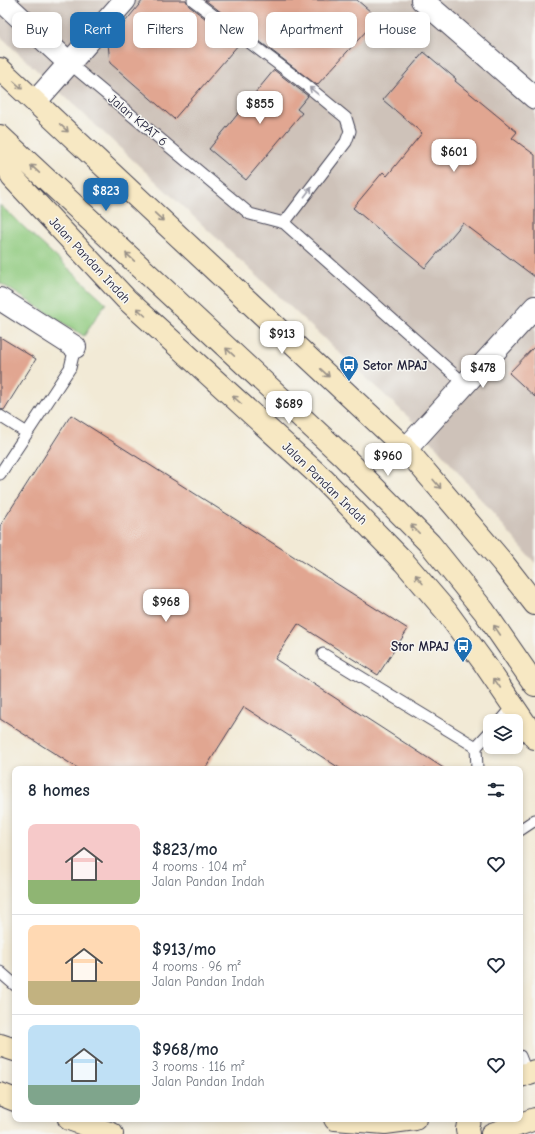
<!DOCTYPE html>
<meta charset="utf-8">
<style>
:root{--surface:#fff;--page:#f6f6f7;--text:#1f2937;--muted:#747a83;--line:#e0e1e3;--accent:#1f6fb2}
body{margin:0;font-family:"Comic Neue",sans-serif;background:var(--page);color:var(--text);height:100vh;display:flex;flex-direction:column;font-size:15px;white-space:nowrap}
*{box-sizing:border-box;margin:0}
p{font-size:13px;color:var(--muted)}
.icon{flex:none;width:22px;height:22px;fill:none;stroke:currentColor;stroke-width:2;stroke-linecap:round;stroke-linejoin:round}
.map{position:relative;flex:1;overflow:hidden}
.side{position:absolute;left:12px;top:766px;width:511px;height:356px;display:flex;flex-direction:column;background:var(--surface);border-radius:8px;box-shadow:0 2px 6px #0003}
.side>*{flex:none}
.hud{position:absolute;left:12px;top:12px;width:511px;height:36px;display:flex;gap:8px}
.fabs{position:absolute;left:483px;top:714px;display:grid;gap:8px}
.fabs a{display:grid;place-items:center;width:40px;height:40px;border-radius:8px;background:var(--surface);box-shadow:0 2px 6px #0003;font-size:20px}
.price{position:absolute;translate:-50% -34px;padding:0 9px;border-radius:8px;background:#fff;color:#222;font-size:13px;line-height:26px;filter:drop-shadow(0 1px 2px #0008)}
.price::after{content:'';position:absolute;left:50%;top:24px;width:12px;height:9px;margin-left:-6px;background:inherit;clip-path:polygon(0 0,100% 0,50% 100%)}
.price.active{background:var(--accent);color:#fff}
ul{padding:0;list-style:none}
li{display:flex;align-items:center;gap:12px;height:100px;padding:0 16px}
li+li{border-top:1px solid var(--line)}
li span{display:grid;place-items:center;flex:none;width:112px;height:80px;border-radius:8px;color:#555}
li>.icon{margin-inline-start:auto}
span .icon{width:48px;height:48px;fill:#fffc;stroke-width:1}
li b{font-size:17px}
h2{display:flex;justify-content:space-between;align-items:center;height:48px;padding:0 16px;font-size:17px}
.tag{padding:0 14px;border-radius:8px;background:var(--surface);box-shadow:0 2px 6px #0003;font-size:14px;line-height:36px}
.tag.active{background:var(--accent);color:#fff}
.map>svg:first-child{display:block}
.industrial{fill:#cec2b9}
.green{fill:#8fca7e;stroke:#58765c}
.building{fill:#e1a691}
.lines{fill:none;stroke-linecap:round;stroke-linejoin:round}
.service-casing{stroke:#414052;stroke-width:13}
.minor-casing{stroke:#414052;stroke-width:24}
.secondary-casing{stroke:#414052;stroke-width:24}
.service{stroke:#fff;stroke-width:11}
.minor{stroke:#fff;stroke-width:22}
.secondary{stroke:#f7e8c3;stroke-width:22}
.oneway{stroke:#978f86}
.oneway2{stroke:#9c9ca7}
.labels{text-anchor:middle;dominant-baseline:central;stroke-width:3;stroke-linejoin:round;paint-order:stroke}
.street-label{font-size:13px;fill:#22223b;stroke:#f6f6f2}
.poi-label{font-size:13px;font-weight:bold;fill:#22223b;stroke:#f6f6f2;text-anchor:start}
</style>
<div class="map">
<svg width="535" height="1134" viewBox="0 0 535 1134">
<rect width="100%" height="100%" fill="#f6f6f2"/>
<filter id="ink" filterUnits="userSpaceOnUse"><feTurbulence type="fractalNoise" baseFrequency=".025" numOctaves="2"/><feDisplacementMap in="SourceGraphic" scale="8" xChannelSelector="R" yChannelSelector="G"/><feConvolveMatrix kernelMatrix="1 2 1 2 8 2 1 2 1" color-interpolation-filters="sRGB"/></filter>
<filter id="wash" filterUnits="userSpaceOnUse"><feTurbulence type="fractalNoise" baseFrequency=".012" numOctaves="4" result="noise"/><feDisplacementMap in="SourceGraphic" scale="16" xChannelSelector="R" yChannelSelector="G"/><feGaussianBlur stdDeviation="0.9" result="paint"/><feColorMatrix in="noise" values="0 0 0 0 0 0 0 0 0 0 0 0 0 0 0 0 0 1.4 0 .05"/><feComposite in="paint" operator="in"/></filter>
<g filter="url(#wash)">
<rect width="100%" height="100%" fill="#f2ead6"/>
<path class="industrial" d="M0,0H535V563L421,429L0,36Z"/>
<path class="green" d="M0,205L106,303L84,336L0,283Z"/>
<g id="blocks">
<path class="building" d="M143,0H186L189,6L239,44L174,119L110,63L108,43Z
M205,0H357L378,18L317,85Z
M424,52L456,79L455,81L517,132L512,138L535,155V277L463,223L425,268L353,208L383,172L387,176L422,133L383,100Z
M274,70L308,96L297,109L302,113L246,180L209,149Z
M0,337L36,359L4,410L0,409Z
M535,346V397L509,373Z
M71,415L408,629L378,675L298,624L275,659L445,769H341L244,707L205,769H79L0,719V526Z"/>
</g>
</g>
<g filter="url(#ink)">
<use href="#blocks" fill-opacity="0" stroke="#414052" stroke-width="1"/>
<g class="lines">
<defs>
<path id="service" d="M193,0L306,85L346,118L350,131L346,142L284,223
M69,63L250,214L284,223L465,384
M0,416L27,433
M0,474L70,368L75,347
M323,654L476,747L490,732
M501,721L513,707
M476,747L477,769
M520,830L535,820
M0,972L15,985
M520,1056L527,1074"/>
<path id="minor" d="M1,0L69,63
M422,0L535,98
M36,101L125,0
M0,299L75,347
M406,449L535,307"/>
<path id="secondary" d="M0,69L406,449L503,563L535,604
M0,136L344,457L430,544L484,611L535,685
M0,141L12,177L126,299L323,479L404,562L446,611L484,663L535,738
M0,1045L15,1050
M520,1076L535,1071
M0,1094L15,1100
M69,1119L112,1134
M335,1119L385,1123L415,1119
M468,1134L467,1129L469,1119
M492,1134L535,1119"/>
</defs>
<use href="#service" class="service-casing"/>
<use href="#minor" class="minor-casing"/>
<use href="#secondary" class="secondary-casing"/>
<use href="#service" class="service"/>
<use href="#minor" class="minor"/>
<use href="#secondary" class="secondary"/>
</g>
<defs><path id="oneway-shaft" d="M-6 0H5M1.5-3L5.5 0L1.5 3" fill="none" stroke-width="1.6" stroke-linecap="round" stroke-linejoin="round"/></defs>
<g class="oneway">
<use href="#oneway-shaft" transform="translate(18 85) rotate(42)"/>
<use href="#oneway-shaft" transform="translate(64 128) rotate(43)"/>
<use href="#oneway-shaft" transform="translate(35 169) rotate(-137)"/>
<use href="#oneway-shaft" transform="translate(159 217) rotate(43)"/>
<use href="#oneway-shaft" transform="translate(130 257) rotate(-137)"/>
<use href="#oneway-shaft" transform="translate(141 312) rotate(-138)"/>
<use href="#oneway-shaft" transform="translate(230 352) rotate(-137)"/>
<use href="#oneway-shaft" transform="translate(325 373) rotate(43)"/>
<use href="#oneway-shaft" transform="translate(237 400) rotate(-138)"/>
<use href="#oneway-shaft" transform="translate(437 484) rotate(50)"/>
<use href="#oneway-shaft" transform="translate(415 529) rotate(-135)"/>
<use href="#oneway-shaft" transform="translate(419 579) rotate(-130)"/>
<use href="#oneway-shaft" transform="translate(497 630) rotate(-124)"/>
<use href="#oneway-shaft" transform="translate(497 683) rotate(-124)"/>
</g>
<g class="oneway2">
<use href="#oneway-shaft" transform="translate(314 91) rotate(-141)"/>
<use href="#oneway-shaft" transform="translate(308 192) rotate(-53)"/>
</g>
</g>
<defs>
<symbol id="bus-pin" viewBox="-11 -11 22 30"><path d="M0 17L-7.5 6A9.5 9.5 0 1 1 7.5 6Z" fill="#1f6fb2" stroke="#f6f6f2"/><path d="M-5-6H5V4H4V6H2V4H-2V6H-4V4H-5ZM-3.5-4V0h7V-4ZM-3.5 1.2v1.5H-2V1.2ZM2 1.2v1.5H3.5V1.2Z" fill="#fff"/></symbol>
</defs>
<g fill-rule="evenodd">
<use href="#bus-pin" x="338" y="354" width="22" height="30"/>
<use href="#bus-pin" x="452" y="635" width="22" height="30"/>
</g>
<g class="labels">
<g class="street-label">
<text transform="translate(138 120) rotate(40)">Jalan KPAT 6</text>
<text transform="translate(90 260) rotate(47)">Jalan Pandan Indah</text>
<text transform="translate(325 483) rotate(44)">Jalan Pandan Indah</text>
</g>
<g class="poi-label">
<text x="363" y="365">Setor MPAJ</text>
<text x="449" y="646" text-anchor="end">Stor MPAJ</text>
</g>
</g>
</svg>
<div class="fabs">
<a><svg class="icon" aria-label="layers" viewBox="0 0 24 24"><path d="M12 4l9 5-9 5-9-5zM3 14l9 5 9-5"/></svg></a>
</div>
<b class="price" style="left:260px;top:125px">$855</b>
<b class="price" style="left:454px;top:173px">$601</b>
<b class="price active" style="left:106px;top:212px">$823</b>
<b class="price" style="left:282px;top:355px">$913</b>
<b class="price" style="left:483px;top:389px">$478</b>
<b class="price" style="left:289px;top:425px">$689</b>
<b class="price" style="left:388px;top:477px">$960</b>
<b class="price" style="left:166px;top:623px">$968</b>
<div class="hud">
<a class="tag">Buy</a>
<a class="tag active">Rent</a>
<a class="tag">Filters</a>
<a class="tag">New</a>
<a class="tag">Apartment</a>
<a class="tag">House</a>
</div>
<section class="side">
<h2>8 homes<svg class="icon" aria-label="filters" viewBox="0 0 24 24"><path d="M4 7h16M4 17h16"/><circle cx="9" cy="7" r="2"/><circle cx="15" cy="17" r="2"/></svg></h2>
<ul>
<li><span style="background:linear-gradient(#f6c9c9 70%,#8fb573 0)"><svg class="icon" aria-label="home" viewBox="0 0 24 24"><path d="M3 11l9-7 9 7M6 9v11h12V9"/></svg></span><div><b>$823/mo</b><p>4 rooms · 104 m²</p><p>Jalan Pandan Indah</p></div><svg class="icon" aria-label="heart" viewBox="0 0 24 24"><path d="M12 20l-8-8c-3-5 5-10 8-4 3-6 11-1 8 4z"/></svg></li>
<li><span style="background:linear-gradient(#ffd9b3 70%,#c2b280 0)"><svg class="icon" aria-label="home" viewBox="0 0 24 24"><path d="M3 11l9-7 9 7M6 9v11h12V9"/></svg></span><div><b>$913/mo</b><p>4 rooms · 96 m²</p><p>Jalan Pandan Indah</p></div><svg class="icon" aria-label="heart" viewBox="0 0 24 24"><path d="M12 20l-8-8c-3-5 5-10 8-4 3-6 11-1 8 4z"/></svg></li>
<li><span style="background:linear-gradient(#bfe0f5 75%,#7fa58c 0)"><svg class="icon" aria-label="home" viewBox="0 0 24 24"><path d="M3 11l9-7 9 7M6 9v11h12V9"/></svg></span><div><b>$968/mo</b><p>3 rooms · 116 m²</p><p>Jalan Pandan Indah</p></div><svg class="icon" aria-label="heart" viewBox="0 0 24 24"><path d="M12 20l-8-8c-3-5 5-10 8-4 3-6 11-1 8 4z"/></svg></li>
</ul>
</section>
</div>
